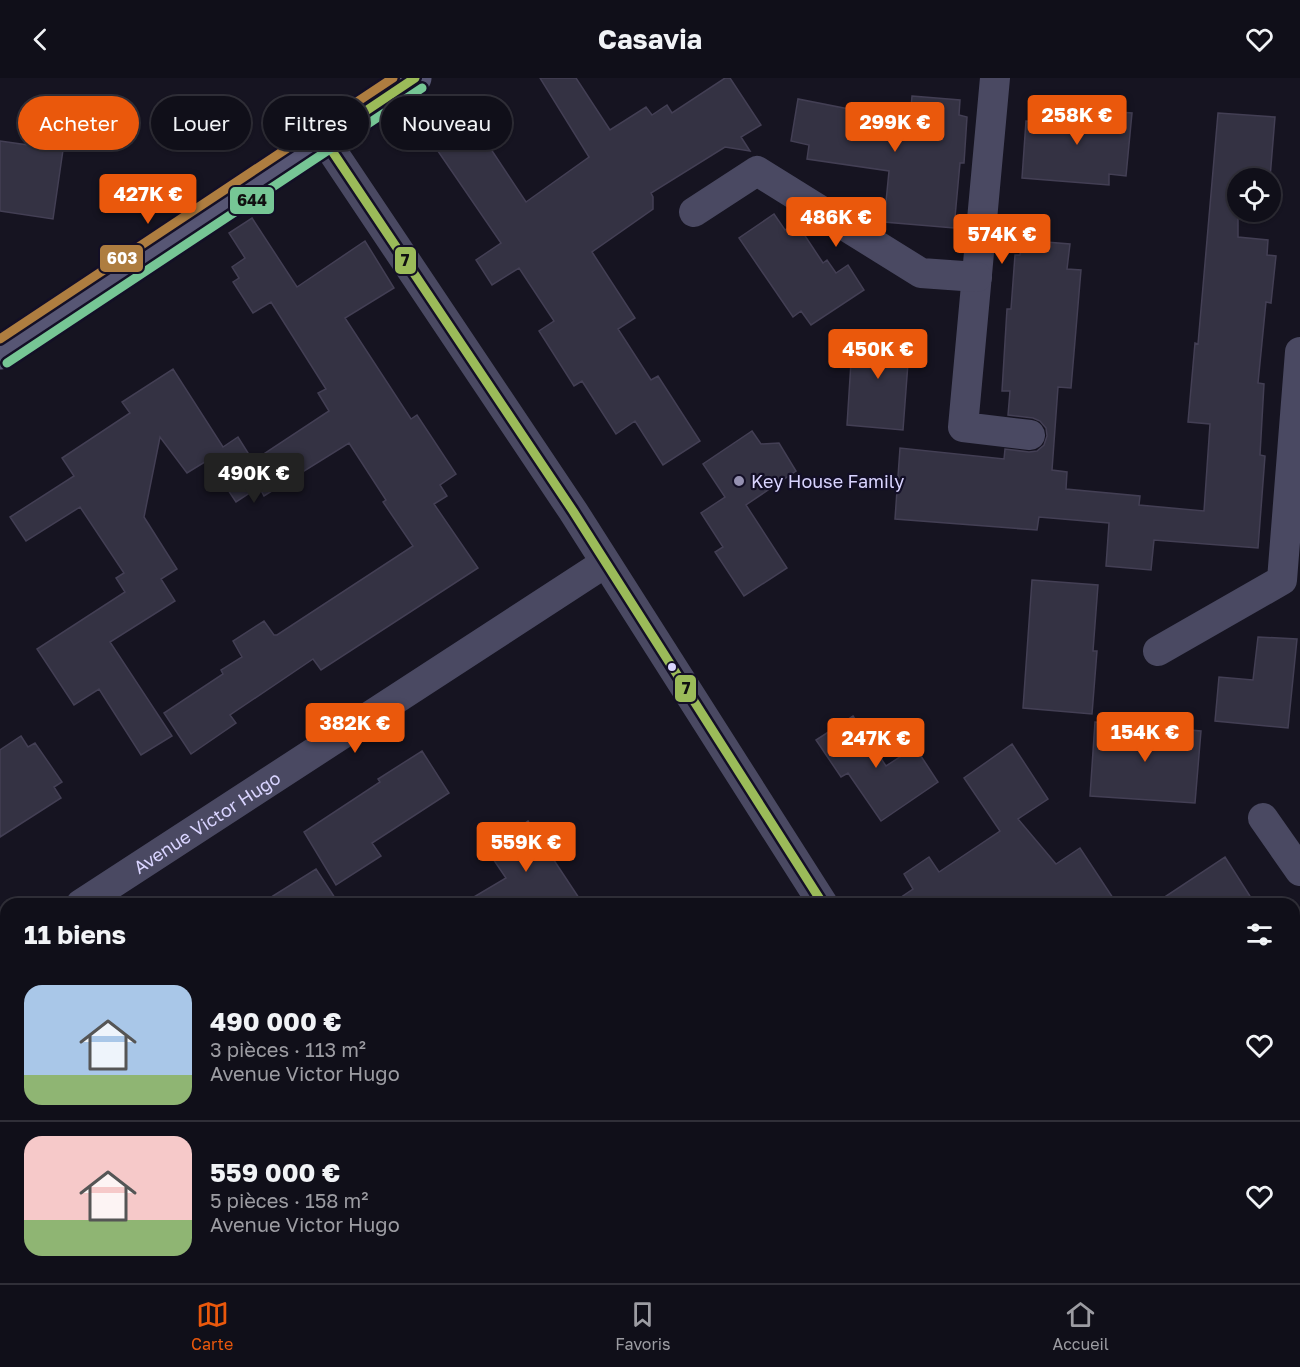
<!DOCTYPE html>
<html lang="fr">
<meta charset="utf-8">
<style>
:root{--surface:#100f19;--page:#1e1d26;--text:#f1f3f6;--muted:#9c9ca2;--line:#302f38;--accent:#ea580c}
body{margin:0;font-family:"Golos Text",sans-serif;background:var(--page);color:var(--text);height:100vh;display:flex;flex-direction:column;font-size:22px;white-space:nowrap}
*{box-sizing:border-box;margin:0}
p{font-size:20px;color:var(--muted)}
.icon{flex:none;width:33px;height:33px;fill:none;stroke:currentColor;stroke-width:2;stroke-linecap:round;stroke-linejoin:round}
.map{position:relative;flex:1;overflow:hidden}
.sheet{position:absolute;left:0px;top:820px;width:1300px;height:386px;display:flex;flex-direction:column;background:var(--surface);border-radius:18px 18px 0 0;box-shadow:0 2px 4px #0004,0 0 0 2px var(--line)}
.sheet>*{flex:none}
.guide{position:absolute;left:18px;top:18px;width:600px;height:54px;display:flex;gap:12px}
.tools{position:absolute;left:1227px;top:90px;display:grid;gap:12px}
.tools a{display:grid;place-items:center;width:54px;height:54px;border-radius:50%;background:var(--surface);box-shadow:0 2px 4px #0004,0 0 0 2px var(--line);font-size:30px}
.price{position:absolute;translate:-50% -51px;padding:0 14px;border-radius:6px;background:var(--accent);color:#fff;font-size:20px;line-height:39px;filter:drop-shadow(0 2px 3px #0008)}
.price::after{content:'';position:absolute;left:50%;top:36px;width:18px;height:14px;margin-left:-9px;background:inherit;clip-path:polygon(0 0,100% 0,50% 100%)}
.price.on{background:#222;color:#fff}
ul{padding:0;list-style:none}
li{display:flex;align-items:center;gap:18px;height:150px;padding:0 24px}
li+li{border-top:2px solid var(--line)}
li span{display:grid;place-items:center;flex:none;width:168px;height:120px;border-radius:18px;color:#555}
li>.icon{margin-inline-start:auto}
span .icon{width:72px;height:72px;fill:#fffc;stroke-width:1}
li b{font-size:26px}
h2{display:flex;justify-content:space-between;align-items:center;height:72px;padding:0 24px;font-size:26px}
.tag{padding:0 21px;border-radius:27px;background:var(--surface);box-shadow:0 2px 4px #0004,0 0 0 2px var(--line);font-size:21px;line-height:54px}
.tag.on{background:var(--accent);color:#fff}
header{display:flex;justify-content:space-between;align-items:center;height:78px;padding:0 24px;background:var(--surface);font-size:27px;font-weight:700}
.menu{display:flex;justify-content:space-around;align-items:center;height:84px;border-top:2px solid var(--line);background:var(--surface);font-size:16px;color:var(--muted)}
.menu a{display:grid;justify-items:center;gap:3px}
.menu .on{color:var(--accent)}
.map>svg:first-child{display:block}
.building{fill:#343243;stroke:#433f54;stroke-width:1.5}
.lines{fill:none;stroke-linecap:round;stroke-linejoin:round}
.street{stroke:#4a4962;stroke-width:30}
.secondary{stroke:#575674;stroke-width:33}
.bus-1-casing{stroke:#130f26;stroke-width:14}
.bus-2-casing{stroke:#130f26;stroke-width:14}
.bus-3-casing{stroke:#130f26;stroke-width:14}
.bus-1{stroke:#9bbb59;stroke-width:9}
.bus-2{stroke:#76c695;stroke-width:9}
.bus-3{stroke:#ae7d40;stroke-width:9}
.poi-dot{fill:#9591b1;stroke:#130f26;stroke-width:2}
.bus-dot{fill:#d9d4ff;stroke:#130f26;stroke-width:2}
.labels{text-anchor:middle;dominant-baseline:central;stroke-width:4.5;stroke-linejoin:round;paint-order:stroke}
.poi-label{font-size:18px;fill:#d9d4ff;stroke:#130f26;text-anchor:start}
.street-label{font-size:18px;fill:#d9d4ff;stroke:#130f26}
.line-badge{stroke:#130f26;stroke-width:2}
.badge-label{font-size:16px;text-anchor:middle;font-weight:bold;fill:#fff}
.pale-badge-label{font-size:16px;text-anchor:middle;font-weight:bold;fill:#111}
</style>
<header><svg class="icon" aria-label="back" viewBox="0 0 24 24"><path d="M15 5l-7 7 7 7"/></svg>Casavia<svg class="icon" aria-label="heart" viewBox="0 0 24 24"><path d="M12 20l-8-8c-3-5 5-10 8-4 3-6 11-1 8 4z"/></svg></header>
<div class="map">
<svg width="1300" height="1205" viewBox="0 0 1300 1205">
<rect width="100%" height="100%" fill="#161421"/>
<path class="building" d="M540,0H576L610,52L646,29L652,37L667,27L672,35L725,0H730L761,47L741,59L750,73L725,69L651,115L653,119V131L592,174L635,240L618,251L651,302L658,298L700,363L663,387L635,343L616,356L582,303L574,308L539,253L554,243L519,190L492,207L476,182L501,165L431,63L469,38L526,124L589,79Z
M912,18L960,22L959,37L967,39L964,85H960L954,150L884,144L889,93L807,81L809,67L791,63L798,21L910,43Z
M1043,29L1132,35L1126,98L1109,96V107L1022,100L1026,43L1042,44Z
M1218,35L1275,39L1270,100H1238V159L1268,162L1267,177L1276,178L1271,225L1266,224L1258,305L1264,306L1260,377L1265,378L1258,470L1154,462L1151,492L1106,488L1109,445L1039,439L1037,452L895,441L900,370L1004,381L1005,371L1029,374L1037,373L1044,367L1047,358L1046,350L1040,343L1033,340L1008,337L1010,313H1002L1007,231H1011L1015,177H1020L1022,162L1070,166L1067,191L1081,192L1071,310L1058,309L1052,392L1067,394L1066,411L1140,418L1139,427L1204,433L1210,346L1188,344L1195,265L1198,266Z
M0,63L63,72L53,141L0,133Z
M774,136L785,152L796,144L823,185L827,182L836,195L848,187L864,212L811,247L801,233L793,239L739,160Z
M252,140L297,209L365,163L394,210L345,240L411,341L417,337L456,396L440,407L447,418L434,426L478,490L321,592L313,581L230,637L236,645L191,676L164,635L223,596L221,592L242,579L233,563L264,543L274,557H277L413,468L383,424L386,422L349,365L264,418L259,409L236,424L208,382L187,395L160,359L144,439L177,491L161,501L175,523L110,564L172,658L141,677L99,611L74,627L37,571L125,514L116,500L124,495L80,429L26,463L10,439L74,398L62,380L130,335L122,324L173,291L223,369L238,359L253,383L329,333L318,315L326,311L271,224L253,235L233,204L239,200L232,189L245,180L229,155Z
M853,253L910,258L903,352L847,347Z
M752,353L761,366L779,365L796,393L746,427L787,490L744,518L715,474L723,469L701,435L725,419L703,386Z
M1032,502L1098,507L1093,573H1097L1092,636L1023,630Z
M1258,559L1297,561L1288,650L1215,643L1219,599L1253,602Z
M853,638L886,688L915,669L938,704L881,743L848,695L841,699L816,662Z
M1095,644L1201,653L1195,725L1090,718Z
M21,658L28,669L35,665L62,704L54,709L61,720L0,759V672Z
M1012,666L1048,721L1018,741L1056,786L1080,770L1117,826H891L913,811L904,796L929,779L939,794L1000,753L964,700Z
M422,673L449,715L372,765L381,778L336,807L304,754L380,704L378,701Z
M528,743L583,826H462L506,800L487,772Z
M1225,779L1255,826H1154Z
M316,791L339,826H260Z"/>
<g class="lines">
<g class="street">
<path d="M995,0L963,349L1030,357"/>
<path d="M324,61L573,433L823,826"/>
<path d="M694,134L757,93L921,195L977,199"/>
<path d="M1158,573L1282,502L1300,274"/>
<path d="M1263,740L1300,793"/>
<path id="s1" d="M81,826L605,485"/>
<path d="M0,879L6,875"/>
<path d="M1069,1200L1072,1205"/>
<path d="M366,1205L374,1200"/>
</g>
<path class="secondary" d="M0,275L415,0"/>
<defs>
<path id="bus-1" d="M415,0L324,61L573,433L823,826"/>
<path id="bus-2" d="M7,285L422,10"/>
<path id="bus-3" d="M0,261L393,0"/>
</defs>
<use href="#bus-1" class="bus-1-casing"/>
<use href="#bus-2" class="bus-2-casing"/>
<use href="#bus-3" class="bus-3-casing"/>
<use href="#bus-1" class="bus-1"/>
<use href="#bus-2" class="bus-2"/>
<use href="#bus-3" class="bus-3"/>
</g>
<circle class="poi-dot" cx="739" cy="403" r="6"/>
<circle class="bus-dot" cx="672" cy="589" r="5"/>
<g class="labels">
<g class="poi-label">
<text x="751" y="403">Key House Family</text>
</g>
<g class="street-label">
<text stroke="none"><textPath href="#s1" startOffset="150">Avenue Victor Hugo</textPath></text>
</g>
</g>
<g class="line-badge">
<rect x="229" y="108" width="46" height="29" rx="6" fill="#76c695"/>
<rect x="99" y="166" width="45" height="29" rx="6" fill="#ae7d40"/>
<rect x="394" y="168" width="23" height="29" rx="6" fill="#9bbb59"/>
<rect x="674" y="596" width="23" height="29" rx="6" fill="#9bbb59"/>
</g>
<g class="badge-label">
<text x="122" y="186">603</text>
</g>
<g class="pale-badge-label">
<text x="252" y="128">644</text>
<text x="405" y="188">7</text>
<text x="686" y="616">7</text>
</g>
</svg>
<div class="tools">
<a><svg class="icon" aria-label="locate" viewBox="0 0 24 24"><circle cx="12" cy="12" r="6"/><path d="M12 2v4M12 18v4M2 12h4M18 12h4"/></svg></a>
</div>
<b class="price" style="left:1077px;top:68px">258K €</b>
<b class="price" style="left:895px;top:75px">299K €</b>
<b class="price" style="left:148px;top:147px">427K €</b>
<b class="price" style="left:836px;top:170px">486K €</b>
<b class="price" style="left:1002px;top:187px">574K €</b>
<b class="price" style="left:878px;top:302px">450K €</b>
<b class="price on" style="left:254px;top:426px">490K €</b>
<b class="price" style="left:355px;top:676px">382K €</b>
<b class="price" style="left:1145px;top:685px">154K €</b>
<b class="price" style="left:876px;top:691px">247K €</b>
<b class="price" style="left:526px;top:795px">559K €</b>
<div class="guide">
<a class="tag on">Acheter</a>
<a class="tag">Louer</a>
<a class="tag">Filtres</a>
<a class="tag">Nouveau</a>
</div>
<section class="sheet">
<h2>11 biens<svg class="icon" aria-label="filters" viewBox="0 0 24 24"><path d="M4 7h16M4 17h16"/><circle cx="9" cy="7" r="2"/><circle cx="15" cy="17" r="2"/></svg></h2>
<ul>
<li><span style="background:linear-gradient(#a9c7e8 75%,#8fb573 0)"><svg class="icon" aria-label="home" viewBox="0 0 24 24"><path d="M3 11l9-7 9 7M6 9v11h12V9"/></svg></span><div><b>490 000 €</b><p>3 pièces · 113 m²</p><p>Avenue Victor Hugo</p></div><svg class="icon" aria-label="heart" viewBox="0 0 24 24"><path d="M12 20l-8-8c-3-5 5-10 8-4 3-6 11-1 8 4z"/></svg></li>
<li><span style="background:linear-gradient(#f6c9c9 70%,#8fb573 0)"><svg class="icon" aria-label="home" viewBox="0 0 24 24"><path d="M3 11l9-7 9 7M6 9v11h12V9"/></svg></span><div><b>559 000 €</b><p>5 pièces · 158 m²</p><p>Avenue Victor Hugo</p></div><svg class="icon" aria-label="heart" viewBox="0 0 24 24"><path d="M12 20l-8-8c-3-5 5-10 8-4 3-6 11-1 8 4z"/></svg></li>
</ul>
</section>
</div>
<nav class="menu">
<a class="on"><svg class="icon" aria-label="map" viewBox="0 0 24 24"><path d="M3 6l6-2 6 2 6-2v14l-6 2-6-2-6 2zM9 4v14M15 6v14"/></svg>Carte</a>
<a><svg class="icon" aria-label="saved" viewBox="0 0 24 24"><path d="M7 4h10v16l-5-4-5 4z"/></svg>Favoris</a>
<a><svg class="icon" aria-label="home" viewBox="0 0 24 24"><path d="M3 11l9-7 9 7M6 9v11h12V9"/></svg>Accueil</a>
</nav>
